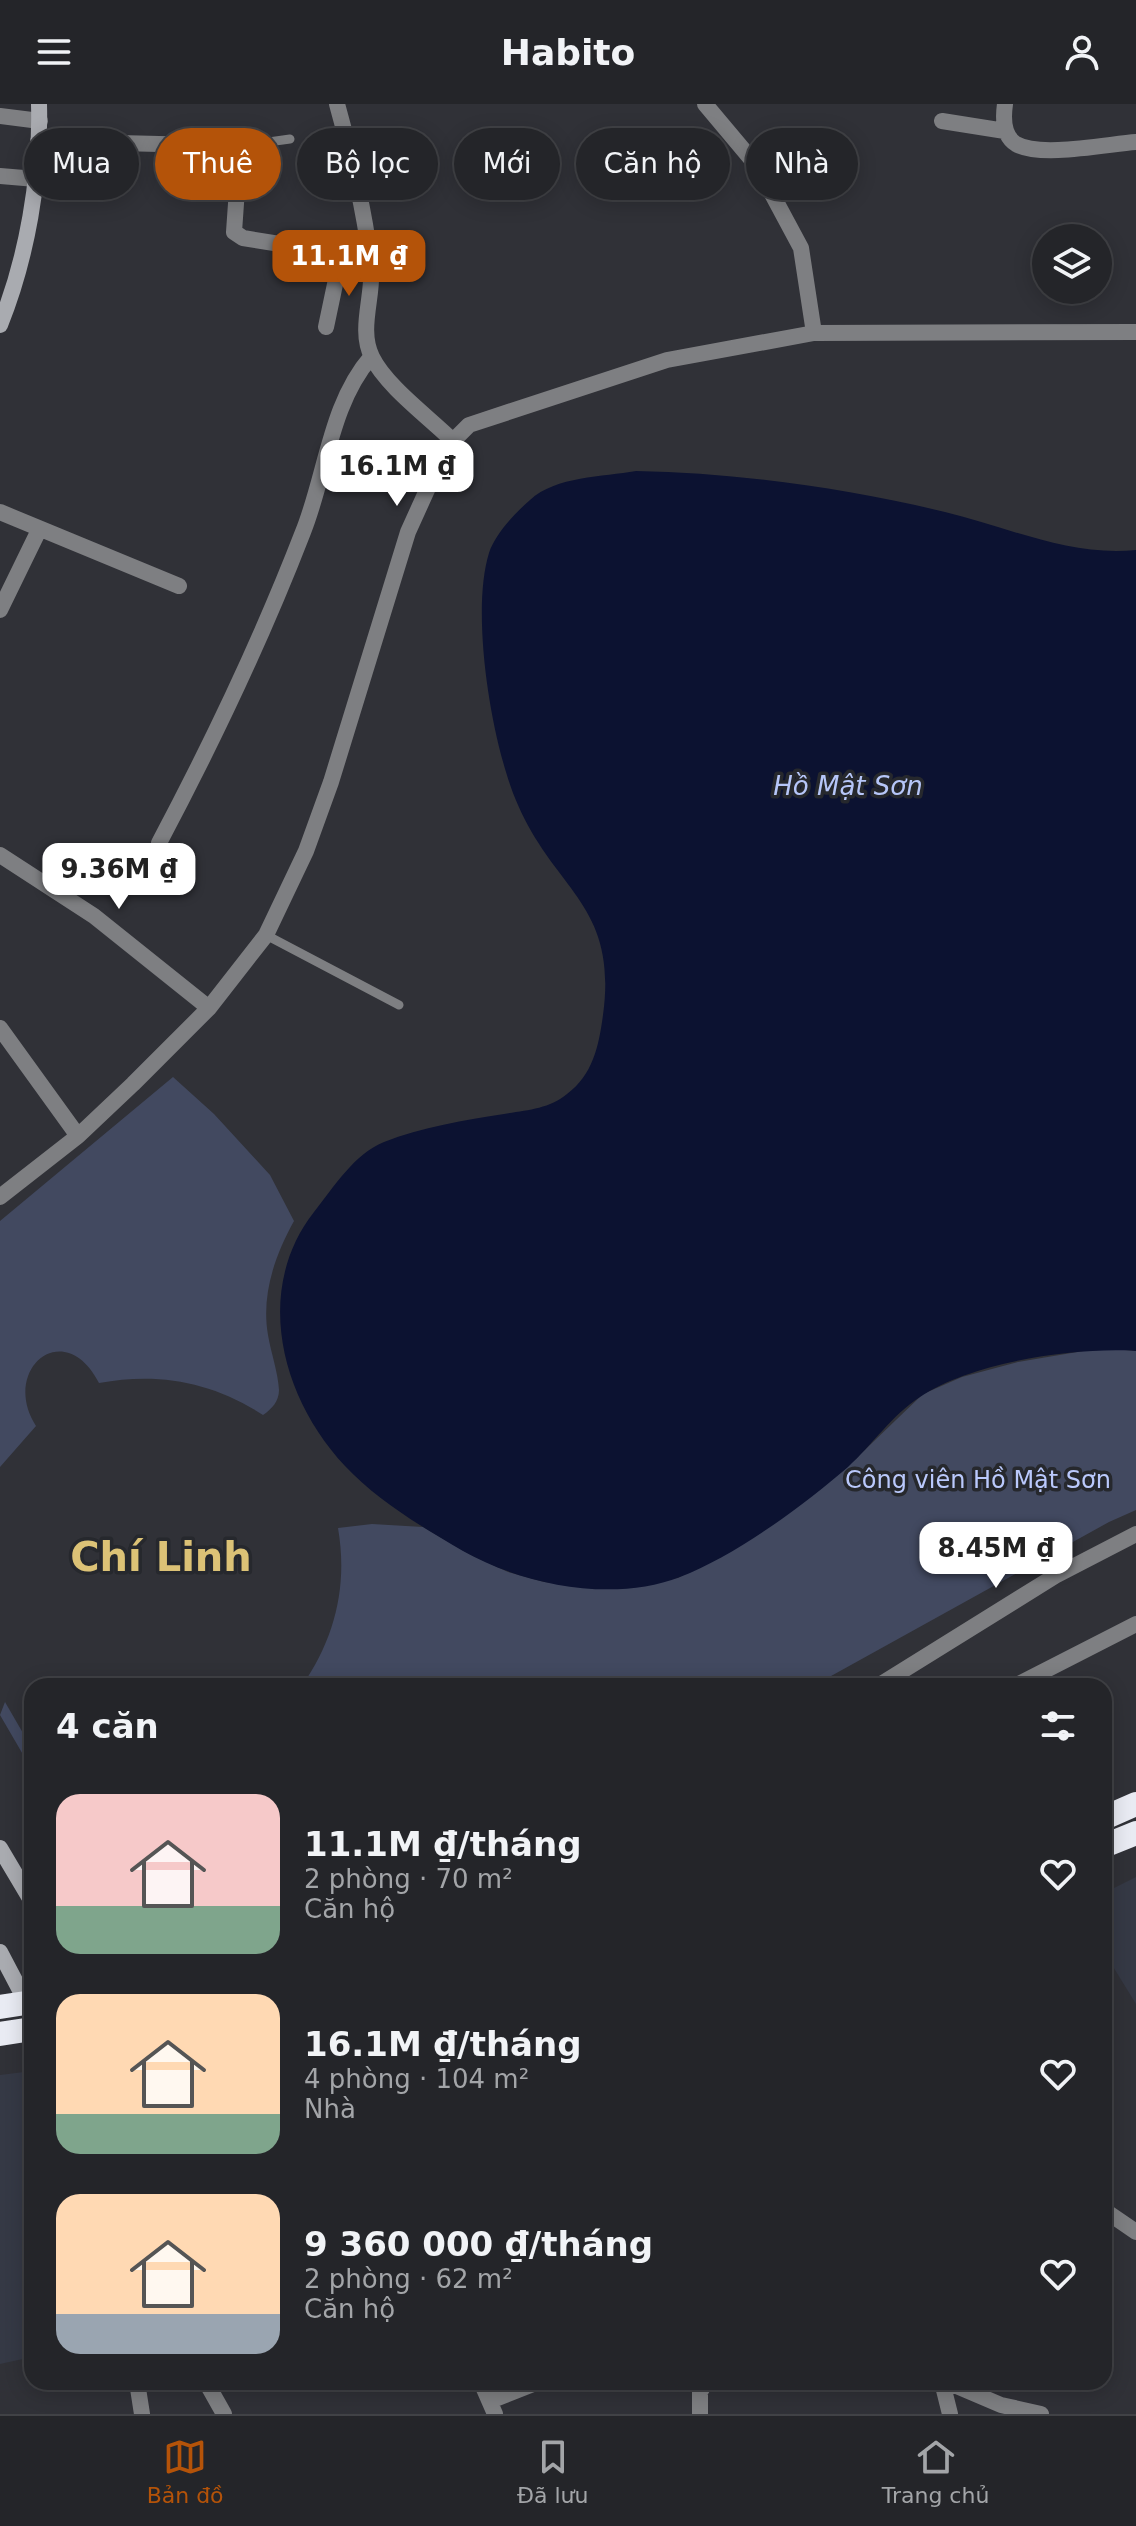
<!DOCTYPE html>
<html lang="vi">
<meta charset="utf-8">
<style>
:root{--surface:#242529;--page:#303135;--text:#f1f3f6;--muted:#a3a5a8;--line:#414246;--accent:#b45309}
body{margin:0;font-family:"DejaVu Sans",sans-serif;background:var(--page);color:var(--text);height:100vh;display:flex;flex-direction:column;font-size:30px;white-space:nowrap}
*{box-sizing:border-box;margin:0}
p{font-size:26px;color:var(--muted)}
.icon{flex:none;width:44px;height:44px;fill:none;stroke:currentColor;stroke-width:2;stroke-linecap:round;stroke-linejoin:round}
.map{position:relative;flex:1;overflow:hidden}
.sheet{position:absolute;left:24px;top:1574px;width:1088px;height:712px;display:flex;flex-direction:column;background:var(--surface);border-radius:24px;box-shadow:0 4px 20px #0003,0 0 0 2px var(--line)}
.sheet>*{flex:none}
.banner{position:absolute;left:24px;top:24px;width:1088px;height:72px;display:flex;gap:16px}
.fabs{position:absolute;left:1032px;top:120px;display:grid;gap:16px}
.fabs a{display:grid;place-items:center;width:80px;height:80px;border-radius:50%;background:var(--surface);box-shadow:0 4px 20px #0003,0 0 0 2px var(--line);font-size:40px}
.price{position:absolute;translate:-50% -68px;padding:0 18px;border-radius:16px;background:#fff;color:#222;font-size:26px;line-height:52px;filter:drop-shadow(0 2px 4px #0008)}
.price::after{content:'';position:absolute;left:50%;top:48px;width:24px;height:18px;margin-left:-12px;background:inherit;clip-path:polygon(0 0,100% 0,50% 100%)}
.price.on{background:var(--accent);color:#fff}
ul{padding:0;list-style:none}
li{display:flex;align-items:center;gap:24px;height:200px;padding:0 32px}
li span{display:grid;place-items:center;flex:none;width:224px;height:160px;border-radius:24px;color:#555}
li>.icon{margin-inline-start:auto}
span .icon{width:96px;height:96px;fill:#fffc;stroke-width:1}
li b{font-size:34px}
h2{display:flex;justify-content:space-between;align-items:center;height:96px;padding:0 32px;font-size:34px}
.pill{padding:0 28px;border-radius:36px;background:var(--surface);box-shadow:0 4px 20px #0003,0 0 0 2px var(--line);font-size:28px;line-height:72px}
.pill.on{background:var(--accent);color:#fff}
header{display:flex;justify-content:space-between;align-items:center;height:104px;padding:0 32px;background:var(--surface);font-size:36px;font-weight:800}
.tab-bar{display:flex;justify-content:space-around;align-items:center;height:112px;border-top:2px solid var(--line);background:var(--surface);font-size:22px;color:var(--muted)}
.tab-bar a{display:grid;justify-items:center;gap:4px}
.tab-bar .on{color:var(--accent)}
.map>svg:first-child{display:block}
.built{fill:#353945}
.green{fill:#424960}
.water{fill:#0c1231}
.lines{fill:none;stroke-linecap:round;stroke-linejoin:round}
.lane{stroke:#7e7f82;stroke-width:9}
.street{stroke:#7e7f82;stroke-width:16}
.secondary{stroke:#a9abb0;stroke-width:16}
.highway{stroke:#e9ebf3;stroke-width:24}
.labels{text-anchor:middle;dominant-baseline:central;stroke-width:7;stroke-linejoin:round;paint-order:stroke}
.park-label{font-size:24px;fill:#bac9fc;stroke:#26282d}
.water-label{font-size:26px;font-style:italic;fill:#b6c6f8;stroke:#26282d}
.town-label{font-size:40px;font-weight:bold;fill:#dcc276;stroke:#26282d}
</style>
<header><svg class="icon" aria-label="menu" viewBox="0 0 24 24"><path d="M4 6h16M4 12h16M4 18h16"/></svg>Habito<svg class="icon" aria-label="person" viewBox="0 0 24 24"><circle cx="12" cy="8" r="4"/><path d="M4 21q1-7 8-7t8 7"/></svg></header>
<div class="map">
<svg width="1136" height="2310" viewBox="0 0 1136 2310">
<rect width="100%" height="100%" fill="#303137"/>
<path class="built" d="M1136,1773V1900L1104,1848V1789Z
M32,1967V2253L0,2260V1971Z"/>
<path class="green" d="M173,973L214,1010L270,1071L294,1117C275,1151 261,1191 268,1231C271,1249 278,1268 279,1286C279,1297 272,1305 263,1311C212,1278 159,1268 99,1279C64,1211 0,1266 36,1322L0,1363V1117Z
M1101,1244L1136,1247V1406L1109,1418L813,1582H302C335,1534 348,1482 338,1424L372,1420L423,1423L469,1450L508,1468L544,1478L602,1484L678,1474L765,1424L845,1365L923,1290L962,1273L1018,1258Z
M5,1598L27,1636L32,1633V1666L0,1611Z"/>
<path class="water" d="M636,367C739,369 845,384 945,408C1007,423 1071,453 1136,446V1247C1075,1243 972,1258 920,1293C892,1311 873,1340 848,1363C803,1402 735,1452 680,1473C613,1499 523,1481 463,1447C422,1423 378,1397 345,1362C281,1294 253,1186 314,1108C334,1083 354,1050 384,1038C421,1023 466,1016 504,1010C527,1006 549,1005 567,990C593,971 599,941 603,911C618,801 556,788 518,701C492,643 470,510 489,449C495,430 515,409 530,396C556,372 603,373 636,367Z"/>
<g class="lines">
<path class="lane" d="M240,42L290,35
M266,831L399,901"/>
<path class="street" d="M337,0C352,54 365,107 371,162C374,192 358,225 372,253C386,282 430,314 453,337
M705,0L757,62L801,144L814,229
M1005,0C1003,14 1003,32 1016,40C1040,54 1108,40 1136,38
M0,12L40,17
M942,17L1005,27
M38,37L240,42L234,128L243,134L336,149L338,166L326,223
M0,72L36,75
M0,408L179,482
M0,506L39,426
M159,739C212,639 262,534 303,428C326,371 330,300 371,253
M0,751L94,812L209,904
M0,924L78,1032
M0,1093L78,1032L133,980L209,904L266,831L306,747L331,678L408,428L446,344L469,321L667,256L814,229L1136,228
M878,1582L1055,1472L1136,1430
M1015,1582L1136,1520
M1104,2106L1136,2128
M137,2278L142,2310
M206,2278L224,2310
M481,2278L495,2310
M942,2278L950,2310
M947,2278L1001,2301L1041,2310
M490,2297L538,2278
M700,2310V2288L706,2278"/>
<path class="secondary" d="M0,221C27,154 41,73 39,0
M0,1744L32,1798
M0,1848L31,1907"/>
<path class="highway" d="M1104,1714L1136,1700
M1104,1742L1136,1729
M0,1903L32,1898
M0,1930L32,1925"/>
</g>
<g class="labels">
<g class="park-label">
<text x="978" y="1376">Công viên Hồ Mật Sơn</text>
</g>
<g class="water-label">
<text x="848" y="682">Hồ Mật Sơn</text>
</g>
<g class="town-label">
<text x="161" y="1453">Chí Linh</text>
</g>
</g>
</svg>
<div class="fabs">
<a><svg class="icon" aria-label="layers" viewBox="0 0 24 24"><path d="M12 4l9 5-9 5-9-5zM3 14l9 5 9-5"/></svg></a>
</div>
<b class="price on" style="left:349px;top:194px">11.1M ₫</b>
<b class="price" style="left:397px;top:404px">16.1M ₫</b>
<b class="price" style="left:119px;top:807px">9.36M ₫</b>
<b class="price" style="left:996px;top:1486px">8.45M ₫</b>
<div class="banner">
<a class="pill">Mua</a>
<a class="pill on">Thuê</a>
<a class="pill">Bộ lọc</a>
<a class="pill">Mới</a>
<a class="pill">Căn hộ</a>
<a class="pill">Nhà</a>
</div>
<section class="sheet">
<h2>4 căn<svg class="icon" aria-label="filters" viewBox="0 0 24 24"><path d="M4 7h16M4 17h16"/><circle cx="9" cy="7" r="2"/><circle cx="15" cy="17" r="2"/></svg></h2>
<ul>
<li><span style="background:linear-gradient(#f6c9c9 70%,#7fa58c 0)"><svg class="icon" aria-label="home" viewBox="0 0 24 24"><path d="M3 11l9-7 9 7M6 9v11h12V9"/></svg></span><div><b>11.1M ₫/tháng</b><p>2 phòng · 70 m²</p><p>Căn hộ</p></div><svg class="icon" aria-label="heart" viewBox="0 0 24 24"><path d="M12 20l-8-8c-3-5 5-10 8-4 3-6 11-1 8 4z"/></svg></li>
<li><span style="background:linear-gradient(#ffd9b3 75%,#7fa58c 0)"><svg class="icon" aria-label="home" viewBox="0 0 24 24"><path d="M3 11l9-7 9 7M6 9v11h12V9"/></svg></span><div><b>16.1M ₫/tháng</b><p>4 phòng · 104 m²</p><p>Nhà</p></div><svg class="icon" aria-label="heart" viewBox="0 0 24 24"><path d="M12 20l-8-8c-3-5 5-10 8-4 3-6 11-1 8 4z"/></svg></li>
<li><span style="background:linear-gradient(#ffd9b3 75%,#9aa5b1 0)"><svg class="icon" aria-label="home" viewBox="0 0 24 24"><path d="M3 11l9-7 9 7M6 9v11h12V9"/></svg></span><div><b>9 360 000 ₫/tháng</b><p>2 phòng · 62 m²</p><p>Căn hộ</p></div><svg class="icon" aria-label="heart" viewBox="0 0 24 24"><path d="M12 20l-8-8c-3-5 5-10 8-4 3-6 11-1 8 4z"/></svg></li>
</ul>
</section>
</div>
<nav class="tab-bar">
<a class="on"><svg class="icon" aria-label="map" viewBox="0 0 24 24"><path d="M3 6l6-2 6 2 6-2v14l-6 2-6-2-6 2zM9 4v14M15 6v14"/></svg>Bản đồ</a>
<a><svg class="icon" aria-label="saved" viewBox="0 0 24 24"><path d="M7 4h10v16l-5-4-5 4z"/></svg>Đã lưu</a>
<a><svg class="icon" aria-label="home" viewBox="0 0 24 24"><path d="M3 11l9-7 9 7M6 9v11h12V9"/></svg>Trang chủ</a>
</nav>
